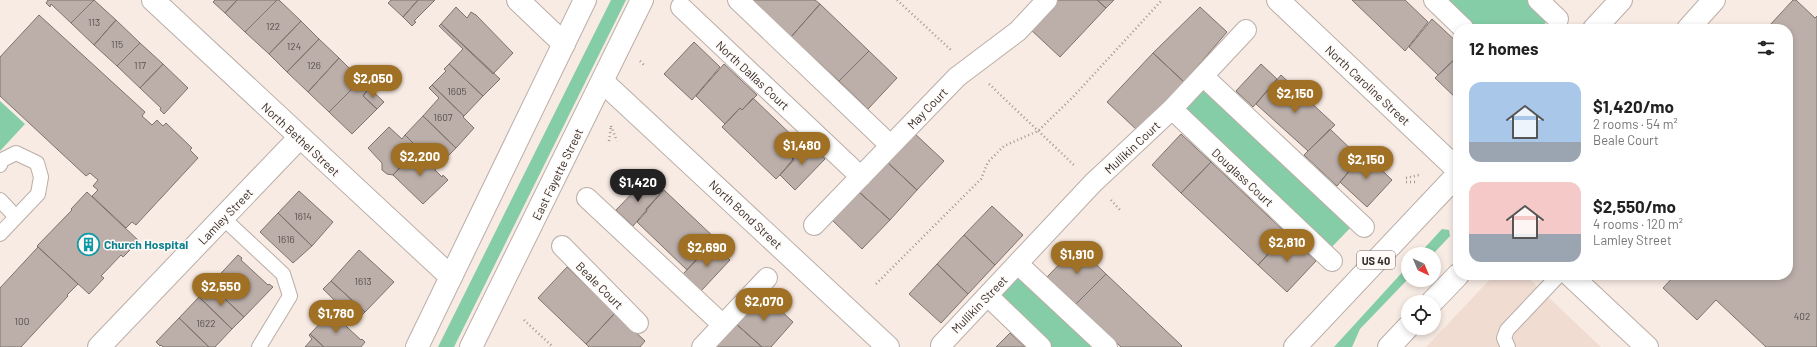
<!DOCTYPE html>
<meta charset="utf-8">
<style>
:root{--surface:#fff;--page:#f6f6f6;--text:#222;--muted:#767676;--accent:#a07024}
body{margin:0;font-family:Barlow,sans-serif;background:var(--page);color:var(--text);height:100vh;display:flex;flex-direction:column;font-size:15px;white-space:nowrap}
*{box-sizing:border-box;margin:0}
p{font-size:13px;color:var(--muted)}
.icon{flex:none;width:22px;height:22px;fill:none;stroke:currentColor;stroke-width:2;stroke-linecap:round;stroke-linejoin:round}
.map{position:relative;flex:1;overflow:hidden}
.drawer{position:absolute;left:1453px;top:24px;width:340px;height:256px;display:flex;flex-direction:column;background:var(--surface);border-radius:16px;box-shadow:0 2px 6px #0003}
.drawer>*{flex:none}
.needle{width:26px;rotate:136deg}
.tools{position:absolute;left:1401px;top:247px;display:grid;gap:8px}
.tools a{display:grid;place-items:center;width:40px;height:40px;border-radius:50%;background:var(--surface);box-shadow:0 2px 6px #0003;font-size:20px}
.price{position:absolute;translate:-50% -34px;padding:0 9px;border-radius:14px;background:var(--accent);color:#fff;font-size:13px;line-height:26px;filter:drop-shadow(0 1px 2px #0008)}
.price::after{content:'';position:absolute;left:50%;top:24px;width:12px;height:9px;margin-left:-6px;background:inherit;clip-path:polygon(0 0,100% 0,50% 100%)}
.price.active{background:#222;color:#fff}
ul{padding:0;list-style:none}
li{display:flex;align-items:center;gap:12px;height:100px;padding:0 16px}
li span{display:grid;place-items:center;flex:none;width:112px;height:80px;border-radius:12px;color:#555}
li>.icon{margin-inline-start:auto}
span .icon{width:48px;height:48px;fill:#fffc;stroke-width:1}
li b{font-size:17px}
h2{display:flex;justify-content:space-between;align-items:center;height:48px;padding:0 16px;font-size:17px}
.map>svg:first-child{display:block}
.built{fill:#f1dcd2}
.green{fill:#84cda6}
.building{fill:#bcafaa;stroke:#7d726d}
.lines{fill:none;stroke-linecap:round;stroke-linejoin:round}
.service-casing{stroke:#baaea8;stroke-width:16}
.pedestrian-casing{stroke:#baaea8;stroke-width:22}
.minor-casing{stroke:#baaea8;stroke-width:24}
.tertiary-casing{stroke:#baaea8;stroke-width:24}
.secondary-casing{stroke:#baaea8;stroke-width:24}
.primary-casing{stroke:#baaea8;stroke-width:24}
.path{stroke:#a09692;stroke-width:2.5;stroke-dasharray:1 3;stroke-linecap:butt}
.service{stroke:#fff;stroke-width:14}
.pedestrian{stroke:#fff;stroke-width:20}
.minor{stroke:#fff;stroke-width:22}
.tertiary{stroke:#fff;stroke-width:22}
.secondary{stroke:#fff;stroke-width:22}
.primary{stroke:#fff;stroke-width:22}
.labels{text-anchor:middle;dominant-baseline:central;stroke-width:3;stroke-linejoin:round;paint-order:stroke}
.number-label{font-size:10px;fill:#554e4c}
.shield{fill:#fffaf7;stroke:#706b69;stroke-width:1}
.shield-label{font-size:11px;font-weight:bold;fill:#332e2c}
.street-label{font-size:12px;fill:#332e2c;stroke:#fffaf7}
.culture-label{font-size:12px;font-weight:bold;fill:#0d838f;stroke:#fffaf7;text-anchor:start}
</style>
<div class="map">
<svg width="1817" height="347" viewBox="0 0 1817 347">
<rect width="100%" height="100%" fill="#f8ebe4"/>
<path class="built" d="M1494,275H1525L1601,347H1426Z"/>
<path class="green" d="M611,0H626L454,347H438Z
M1441,0H1531L1550,18L1540,29H1472Z
M1205,85L1354,224L1328,251L1180,112Z
M0,101L25,124L0,151Z
M1442,229L1449,230L1450,236L1433,254H1419Z
M1019,266L1104,347H1046L991,295Z
M1408,266V279L1360,329L1352,347H1334Z"/>
<path class="building" d="M48,0H94L71,23L51,4L50,7L46,3Z
M94,0L116,20L94,45L71,23Z
M215,0H237L225,13L213,2Z
M237,0H277L245,32L225,13Z
M277,0H279L301,21L269,54L245,32Z
M391,0H418L403,17L388,3Z
M418,0H435L414,21L416,22L412,26L403,17Z
M752,0H815L820,4L791,37Z
M1055,0H1097L1106,8L1060,57L1029,28Z
M1097,0H1114L1106,8Z
M1352,0H1405L1428,22L1405,51Z
M1793,0H1796L1815,18L1817,16V347H1766L1716,300L1697,320L1663,288L1675,275H1788V29H1771L1769,26Z
M820,4L869,51L839,81L791,37Z
M456,7L467,18L471,12L476,15L513,53L493,74L441,24Z
M1200,7L1227,32L1184,82L1153,53Z
M39,15L145,112L142,116L152,125L157,120L163,126L166,123L192,148L190,150L198,158L136,225L132,222L126,228L92,196L98,190L93,186L98,180L90,173L86,176L0,96V57Z
M1432,19L1458,43V56L1438,75L1409,47Z
M116,20L140,43L117,66L94,45Z
M301,21L319,39L287,72L269,54Z
M441,24L500,79L483,96L449,64L463,49L439,26Z
M319,39L339,58L308,92L287,72Z
M694,42L720,67L692,100L664,74Z
M140,43L163,64L140,88L117,66Z
M869,51L897,78L868,109L839,81Z
M1153,53L1184,82L1138,131L1107,102Z
M1458,56V100L1435,78Z
M339,58L361,80L329,112L308,92Z
M163,64L188,88L164,114L160,110L161,108L140,88Z
M449,64L483,96L464,116L432,85L446,71L444,69Z
M724,64L757,95L742,110L740,108L725,124L696,96Z
M1261,64L1277,79L1253,107L1236,91Z
M1281,75L1335,125L1308,151L1256,104Z
M361,80L369,88L363,96L377,109L352,134L329,112Z
M432,85L464,116L463,117L474,128L456,148L423,116L439,98L429,88Z
M369,88L384,102L377,109L363,96Z
M753,98L803,146L792,158L794,160L776,179L722,127L740,108L742,110Z
M423,116L456,148L436,168L417,150L418,148L405,135Z
M389,127L402,139L405,135L418,148L393,175L387,174L382,170V163L368,148Z
M1330,129L1360,158L1337,186L1304,155Z
M913,132L944,161L917,190L886,161Z
M1181,134L1211,162L1181,193L1152,165Z
M807,142L825,159L795,190L780,175Z
M417,150L436,168L435,170L442,177L443,175L448,180L423,204L393,175Z
M1364,153L1392,180L1367,207L1340,182Z
M886,161L917,190L890,220L858,191Z
M1211,162L1287,234L1258,265L1181,193Z
M645,180L660,194L633,226L616,210Z
M664,190L718,241L700,260L698,258L687,270L637,222L647,211L646,209Z
M299,191L333,222L312,246L278,213Z
M858,191L890,220L862,249L831,219Z
M87,192L139,241L123,257L121,255L101,276L104,278L89,294L37,246L72,210L71,209Z
M992,206L1023,235L995,265L964,235Z
M278,213L312,246L293,263L260,232Z
M1287,234L1316,261L1287,292L1258,265Z
M964,235L995,265L968,294L937,264Z
M714,245L730,260L701,291L683,274L698,258L700,260Z
M1077,246L1106,274L1076,304L1047,277Z
M38,247L78,284L67,295L68,296L21,347H0V288Z
M359,250L394,282L365,312L331,281Z
M238,255L242,258L241,260L268,285L269,284L273,287L244,317L210,285Z
M937,264L968,294L941,323L909,294Z
M567,267L615,313L586,344L538,298Z
M1106,274L1182,346L1181,347H1121L1076,304Z
M331,281L365,312L356,321L323,289Z
M210,285L244,317L232,329L199,297Z
M762,293L793,322L771,347H762L734,322Z
M199,297L232,329L215,347H209L179,318Z
M332,311L335,314L334,315L361,340L362,339L365,342L361,347H324L310,334Z
M615,313L645,341L640,347H589L586,344Z
M179,318L209,347H163L161,345L160,346L156,342Z
M734,322L762,347H712Z
M1010,333L1025,347H996Z
M310,334L324,347H305L312,339L309,335Z"/>
<g class="lines">
<defs>
<path id="service" d="M0,165L2,160L16,153L37,163L41,177L38,194L0,234
M0,200L16,217
M223,218L283,274L290,296L259,347
M1508,347L1504,338L1507,330L1559,275"/>
<path id="pedestrian" d="M738,0L890,145
M1434,0L1464,29
M1538,0L1558,19
M681,7L861,177
M1203,76L1364,227
M1172,109L1332,261
M587,198L723,325
M814,225L957,77L1018,31L1047,0
M562,246L638,323
M1018,264L1107,347
M988,296L1041,347
M941,345L1093,183L1172,109L1246,30
M702,347L767,278"/>
<path id="minor" d="M153,0L451,277
M518,0L564,44
M603,82L888,347
M99,347L300,137"/>
<path id="tertiary" d="M1278,0L1458,170
M1570,275L1647,347"/>
<path id="secondary" d="M417,347L585,0
M471,347L642,0"/>
<path id="primary" d="M1594,29L1621,0
M1688,29L1714,0
M1432,302L1458,275
M1295,347L1458,174
M1389,347L1408,327"/>
</defs>
<use href="#service" class="service-casing"/>
<use href="#pedestrian" class="pedestrian-casing"/>
<use href="#minor" class="minor-casing"/>
<use href="#tertiary" class="tertiary-casing"/>
<use href="#secondary" class="secondary-casing"/>
<use href="#primary" class="primary-casing"/>
<path class="path" d="M897,0L951,50
M640,61L645,66
M989,84L1075,166
M611,126L617,141
M609,141L611,126
M1406,178L1419,175
M1406,182H1415
M1111,200L1120,210
M1507,276L1508,275
M876,284L981,179L988,162L1004,146L1038,131L1073,97L1162,0
M524,320L553,347"/>
<use href="#service" class="service"/>
<use href="#pedestrian" class="pedestrian"/>
<use href="#minor" class="minor"/>
<use href="#tertiary" class="tertiary"/>
<use href="#secondary" class="secondary"/>
<use href="#primary" class="primary"/>
</g>
<defs>
<symbol id="building-ring" viewBox="-11 -11 22 22"><circle r="9.5" fill="#fffaf7" stroke="#0f9aa8" stroke-width="1.5"/><path d="M-4-6H4V6H1V3H-1V6H-4ZM-2.5-4.3h1.7v1.8h-1.7ZM.8-4.3h1.7v1.8H.8ZM-2.5-1h1.7V.8h-1.7ZM.8-1h1.7V.8H.8Z" fill="#0f9aa8"/></symbol>
</defs>
<g fill-rule="evenodd">
<use href="#building-ring" x="76" y="232" width="25" height="25"/>
</g>
<g class="labels">
<g class="number-label">
<text x="94" y="22">113</text>
<text x="273" y="26">122</text>
<text x="117" y="44">115</text>
<text x="294" y="46">124</text>
<text x="140" y="65">117</text>
<text x="314" y="65">126</text>
<text x="457" y="91">1605</text>
<text x="443" y="117">1607</text>
<text x="303" y="216">1614</text>
<text x="286" y="239">1616</text>
<text x="363" y="281">1613</text>
<text x="1802" y="316">402</text>
<text x="22" y="321">100</text>
<text x="206" y="323">1622</text>
</g>
<rect class="shield" x="1357" y="251" width="38" height="18" rx="3"/>
<g class="shield-label">
<text x="1376" y="260">US 40</text>
</g>
<g class="street-label">
<text transform="translate(753 75) rotate(43)">North Dallas Court</text>
<text transform="translate(1368 85) rotate(43)">North Caroline Street</text>
<text transform="translate(927 108) rotate(-46)">May Court</text>
<text transform="translate(301 139) rotate(43)">North Bethel Street</text>
<text transform="translate(1132 147) rotate(-43)">Mullikin Court</text>
<text transform="translate(557 174) rotate(-64)">East Fayette Street</text>
<text transform="translate(1243 177) rotate(43)">Douglass Court</text>
<text transform="translate(746 214) rotate(43)">North Bond Street</text>
<text transform="translate(225 216) rotate(-46)">Lamley Street</text>
<text transform="translate(600 285) rotate(45)">Beale Court</text>
<text transform="translate(979 304) rotate(-46)">Mullikin Street</text>
</g>
<g class="culture-label">
<text x="104" y="244">Church Hospital</text>
</g>
</g>
</svg>
<div class="tools">
<a><svg class="needle" viewBox="-14 -14 28 28"><path d="M0-13l5 13h-10z" fill="#e53935"/><path d="M0 13l5-13h-10z" fill="#767676"/></svg></a>
<a><svg class="icon" aria-label="locate" viewBox="0 0 24 24"><circle cx="12" cy="12" r="6"/><path d="M12 2v4M12 18v4M2 12h4M18 12h4"/></svg></a>
</div>
<b class="price" style="left:373px;top:99px">$2,050</b>
<b class="price" style="left:1295px;top:114px">$2,150</b>
<b class="price" style="left:802px;top:166px">$1,480</b>
<b class="price" style="left:420px;top:177px">$2,200</b>
<b class="price" style="left:1366px;top:180px">$2,150</b>
<b class="price active" style="left:638px;top:203px">$1,420</b>
<b class="price" style="left:1287px;top:263px">$2,810</b>
<b class="price" style="left:707px;top:268px">$2,690</b>
<b class="price" style="left:1077px;top:275px">$1,910</b>
<b class="price" style="left:221px;top:307px">$2,550</b>
<b class="price" style="left:764px;top:322px">$2,070</b>
<b class="price" style="left:336px;top:334px">$1,780</b>
<section class="drawer">
<h2>12 homes<svg class="icon" aria-label="filters" viewBox="0 0 24 24"><path d="M4 7h16M4 17h16"/><circle cx="9" cy="7" r="2"/><circle cx="15" cy="17" r="2"/></svg></h2>
<ul>
<li><span style="background:linear-gradient(#a9c7e8 75%,#9aa5b1 0)"><svg class="icon" aria-label="home" viewBox="0 0 24 24"><path d="M3 11l9-7 9 7M6 9v11h12V9"/></svg></span><div><b>$1,420/mo</b><p>2 rooms · 54 m²</p><p>Beale Court</p></div></li>
<li><span style="background:linear-gradient(#f6c9c9 65%,#9aa5b1 0)"><svg class="icon" aria-label="home" viewBox="0 0 24 24"><path d="M3 11l9-7 9 7M6 9v11h12V9"/></svg></span><div><b>$2,550/mo</b><p>4 rooms · 120 m²</p><p>Lamley Street</p></div></li>
</ul>
</section>
</div>
